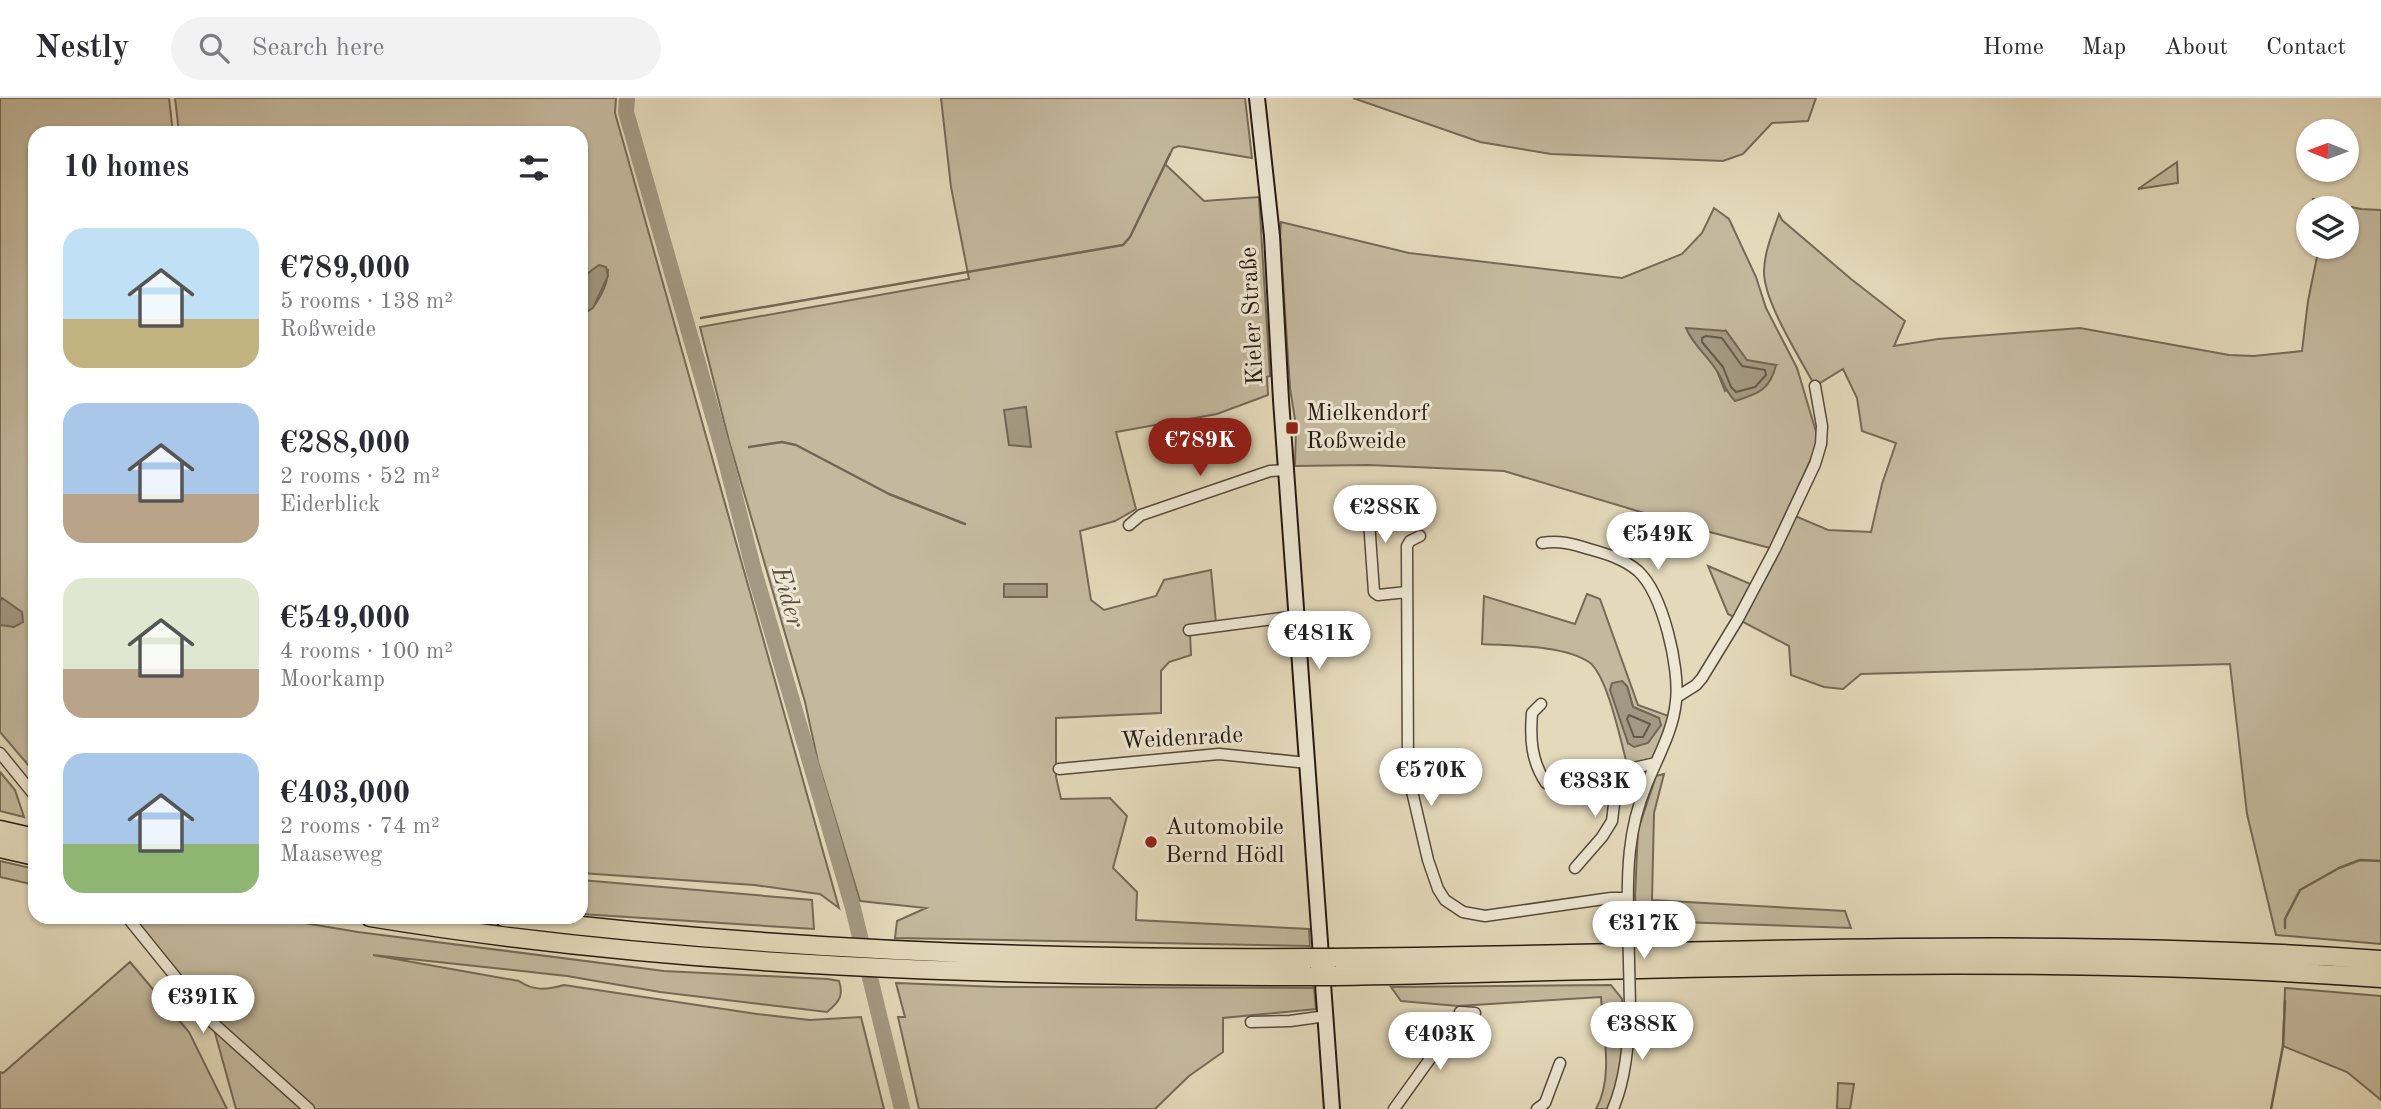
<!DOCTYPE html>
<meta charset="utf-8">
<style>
:root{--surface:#fff;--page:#f2f2f3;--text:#2b2b33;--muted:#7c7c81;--line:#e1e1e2;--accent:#8f2418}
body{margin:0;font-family:"Old Standard TT",serif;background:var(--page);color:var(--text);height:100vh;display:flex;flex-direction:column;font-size:26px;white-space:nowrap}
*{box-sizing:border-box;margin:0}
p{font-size:23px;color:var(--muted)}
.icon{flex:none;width:38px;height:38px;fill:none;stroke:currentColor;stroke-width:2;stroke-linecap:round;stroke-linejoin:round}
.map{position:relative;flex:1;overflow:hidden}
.panel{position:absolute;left:28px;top:28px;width:560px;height:798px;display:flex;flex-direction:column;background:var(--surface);border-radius:21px;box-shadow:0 2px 5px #0004}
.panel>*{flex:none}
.needle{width:46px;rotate:271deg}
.buttons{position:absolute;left:2296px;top:21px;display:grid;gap:14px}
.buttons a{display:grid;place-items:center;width:63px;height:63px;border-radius:50%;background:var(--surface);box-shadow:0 2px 5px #0004;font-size:35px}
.price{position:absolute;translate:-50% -60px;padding:0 16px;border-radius:24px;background:#fff;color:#222;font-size:23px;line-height:46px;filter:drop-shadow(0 2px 4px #0008)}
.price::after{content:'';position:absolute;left:50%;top:42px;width:21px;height:16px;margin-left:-10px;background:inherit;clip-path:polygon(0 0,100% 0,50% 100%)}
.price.selected{background:var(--accent);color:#fff}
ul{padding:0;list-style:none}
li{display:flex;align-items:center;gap:21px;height:175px;padding:0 35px}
li span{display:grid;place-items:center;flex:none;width:196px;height:140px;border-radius:21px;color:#555}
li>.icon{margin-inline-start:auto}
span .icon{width:84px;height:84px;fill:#fffc;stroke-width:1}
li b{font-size:30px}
h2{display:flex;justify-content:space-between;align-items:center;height:84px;padding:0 35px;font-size:30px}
header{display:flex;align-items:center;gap:42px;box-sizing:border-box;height:98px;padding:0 35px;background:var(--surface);border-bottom:2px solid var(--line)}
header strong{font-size:33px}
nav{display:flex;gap:38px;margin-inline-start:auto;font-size:24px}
.search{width:490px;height:63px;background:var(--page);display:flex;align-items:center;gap:18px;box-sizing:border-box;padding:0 24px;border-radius:38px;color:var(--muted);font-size:26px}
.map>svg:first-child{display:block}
.green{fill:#c4b99e;stroke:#756a58;stroke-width:2;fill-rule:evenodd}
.water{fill:#a39982;stroke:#716655;stroke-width:2}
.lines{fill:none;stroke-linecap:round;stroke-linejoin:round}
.shore{stroke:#645a4a;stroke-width:2}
.stream{stroke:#716655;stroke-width:2.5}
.river{stroke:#a39982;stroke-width:16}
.street-casing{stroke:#564a3c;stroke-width:13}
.secondary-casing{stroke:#261a12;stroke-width:18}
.highway-casing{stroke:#261a12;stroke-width:21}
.street{stroke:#ede7d3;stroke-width:10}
.secondary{stroke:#ede7d3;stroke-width:14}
.highway{stroke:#e4dabb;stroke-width:18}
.street-bridge-casing{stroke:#564a3c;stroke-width:13;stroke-linecap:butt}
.highway-bridge-casing{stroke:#261a12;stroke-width:21;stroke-linecap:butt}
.street-bridge{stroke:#ede7d3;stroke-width:10}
.highway-bridge{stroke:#e4dabb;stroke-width:18}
.poi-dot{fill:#8f2418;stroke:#ede7d3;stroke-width:2.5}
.labels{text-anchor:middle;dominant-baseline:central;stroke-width:6;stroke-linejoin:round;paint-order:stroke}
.street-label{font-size:24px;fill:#261a12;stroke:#ede7d3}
.poi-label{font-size:24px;fill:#261a12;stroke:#ede7d3;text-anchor:start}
.water-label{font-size:26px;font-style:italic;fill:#584d3f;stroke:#ede7d3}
</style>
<header>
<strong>Nestly</strong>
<div class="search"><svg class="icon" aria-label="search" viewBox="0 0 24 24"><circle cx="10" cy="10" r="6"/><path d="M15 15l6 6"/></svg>Search here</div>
<nav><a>Home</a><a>Map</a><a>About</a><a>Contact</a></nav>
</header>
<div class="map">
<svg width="2381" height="1011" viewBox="0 0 2381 1011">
<rect width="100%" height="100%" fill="#e4dabb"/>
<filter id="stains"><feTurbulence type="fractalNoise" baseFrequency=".00286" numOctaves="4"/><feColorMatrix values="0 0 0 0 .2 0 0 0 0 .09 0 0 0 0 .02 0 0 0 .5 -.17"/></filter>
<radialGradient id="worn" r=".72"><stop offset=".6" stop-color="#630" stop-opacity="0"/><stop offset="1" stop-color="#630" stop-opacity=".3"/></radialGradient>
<path class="green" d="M0,0H169L173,35H35V675L0,634Z
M175,0H616L615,15L839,810L820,796L812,795L754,787L581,775V217C596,213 608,187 608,172L585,175L581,181V35H179Z
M941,0H1245L1252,60L1179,48L1173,50L1165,66L1204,103L1259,99L1270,278L1267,279L1268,297L1217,316L1116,334L1136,411L1115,423L1080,433L1091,502L1104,512L1156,498L1164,482L1211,472L1216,525L1190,535L1191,557L1169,564L1161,573V615L1056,620V679L1061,701L1110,700L1127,718L1113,770L1137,794L1136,822L1309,831L1310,848L895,840L897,823L926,810L860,803L818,664L805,604L729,343L700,229L969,181L951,89ZM1004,486H1046L1047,499H1004Z
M1353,0H1816L1808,23L1772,25L1743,56L1723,63L1551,56L1480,44Z
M2177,64L2178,85L2138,91Z
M2313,101L2361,111L2381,112V846L2276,837L2247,716L2230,566L1861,576L1843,591L1824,589L1791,577L1789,548L1728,516L1708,468L1755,488L1793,417L1828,432L1871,434L1882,386L1896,345L1862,333L1857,300L1843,271L1815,288C1800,260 1764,204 1764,174C1764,154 1773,134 1779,116L1782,122L1851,181L1905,223L1894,248L1938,241L2080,230L2229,257L2254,258L2302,253L2308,203L2319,149H2347V110H2314Z
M1714,110L1729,121L1756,179L1766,210L1797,270L1817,337L1816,350L1770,450L1691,429L1504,373L1369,367L1295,368L1296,328L1290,290L1280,138L1281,124L1409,155L1622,180L1682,156L1702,135ZM1726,233L1747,263L1776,267L1725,293L1717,273Z
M1587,496L1600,501L1638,607L1674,620L1656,665L1628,670C1621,645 1608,578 1589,564C1564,547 1512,548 1482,546L1484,498L1575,526ZM1627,588L1633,609L1659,620L1628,645Z
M1618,673L1615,709L1551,687Z
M0,674L15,692L24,719L0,713Z
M1664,676L1654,715L1652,802L1845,813L1851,830L1651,823L1637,820L1635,798L1638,732L1656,678Z
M0,763L35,771V787L0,779Z
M581,782L812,802L814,831L581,816Z
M127,819H268L358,834L664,873L828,881L839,883C844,898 839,904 827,914L660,894L567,878L373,857L519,883C533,893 547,892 564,887L757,916L810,922L861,919L884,1011H236L212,924Z
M130,864L189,934L227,1011H0V974L3,975Z
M896,885L1000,889L1314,890L1316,911L1223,920V954L1189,978L1155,1011H919L898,919H905Z
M1611,887L1622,901C1627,936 1624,979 1607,1011H1596C1614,979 1603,934 1601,899L1458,908L1401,903L1391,889Z
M2285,890L2381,898V1002L2347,974L2283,948Z
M1838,985L1854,986L1850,1011H1837Z"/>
<path class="water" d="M599,167L606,169L608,178L593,210L581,217C581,191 574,183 599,167Z
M1686,230L1726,233L1747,262L1776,267C1770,292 1758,296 1735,303C1725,293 1724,284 1717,273C1707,257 1693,247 1686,230Z
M1026,309L1031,349L1009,347L1004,312Z
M1004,486H1047V499H1004Z
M2,500L22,514L23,524L14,529L0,527V503Z
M1622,583L1627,588L1633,609L1659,620L1661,627L1648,645L1634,649L1628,645L1610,592L1612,585Z"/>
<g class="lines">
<path class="shore" d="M1706,238L1722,240L1742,268L1765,272L1766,277L1755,289L1736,294L1731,289L1723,269L1702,244V240Z
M1629,617L1650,626L1643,639H1634L1627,621Z"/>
<path class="stream" d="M701,220L1123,147L1130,139L1170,56
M749,349L782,344L796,347L889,396L965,426
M2285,830V821L2300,792L2339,770L2360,762L2381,763
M2271,1011L2283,948L2285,903"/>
<path class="river" d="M627,0L626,14L724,356L754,473L853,810L902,1011"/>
<defs>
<path id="street" d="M1366,401L1368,409L1374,494L1378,497L1407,494
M1129,427L1141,417L1270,373L1287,372
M1420,438L1410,443L1407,448L1408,676L1428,762L1438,791L1445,802L1463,814L1485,818L1611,800H1628
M1542,445C1559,442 1573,446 1589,451C1607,456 1624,461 1638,473C1663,496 1680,570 1676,603C1673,634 1657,660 1646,688C1628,731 1627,774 1628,820
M1189,532L1297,518
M1677,599L1696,587L1702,580L1738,521L1775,451L1815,366L1821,346L1822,328L1815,288
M1541,606L1532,615C1530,640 1531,663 1546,685L1561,686L1656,665
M0,655L35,698
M1059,671L1219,656L1308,665
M1575,770L1602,739L1612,723L1618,673
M127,819L212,924L309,1011
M1251,924L1290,923L1326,918
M1394,1011L1460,919V914L1475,915
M1537,1011L1545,1005L1560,965
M1613,1011C1627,977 1628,944 1630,908"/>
<path id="secondary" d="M1257,0L1272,138L1281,302L1332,1011"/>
<path id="highway" d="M0,732L35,740
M0,750L35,758
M370,819C681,870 997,878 1312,878
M504,819C771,852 1040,862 1310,860
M1334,860C1683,857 2033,837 2381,862
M1336,878C1684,871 2034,855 2381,880"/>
</defs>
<use href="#street" class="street-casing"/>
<use href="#secondary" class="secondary-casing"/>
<use href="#highway" class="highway-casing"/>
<use href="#street" class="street"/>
<use href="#secondary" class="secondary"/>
<use href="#highway" class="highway"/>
<defs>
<path id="street-bridge" d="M1628,820L1630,908"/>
<path id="highway-bridge" d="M1310,860H1334
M1312,878H1336"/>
</defs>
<use href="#street-bridge" class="street-bridge-casing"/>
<use href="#highway-bridge" class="highway-bridge-casing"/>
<use href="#street-bridge" class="street-bridge"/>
<use href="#highway-bridge" class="highway-bridge"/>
</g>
<g class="poi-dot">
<rect x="1285" y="323" width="14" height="14" rx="3.5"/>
<circle cx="1151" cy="744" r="7"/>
</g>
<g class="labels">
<g class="street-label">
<text transform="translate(1253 218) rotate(-93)">Kieler Straße</text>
<text transform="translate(1182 641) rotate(-3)">Weidenrade</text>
</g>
<g class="poi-label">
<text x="1306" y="316">Mielkendorf<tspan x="1306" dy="28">Roßweide</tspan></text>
<text x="1165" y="730">Automobile<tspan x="1165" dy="28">Bernd Hödl</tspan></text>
</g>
<g class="water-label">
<text transform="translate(787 499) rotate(74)">Eider</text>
</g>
</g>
<rect width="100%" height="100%" filter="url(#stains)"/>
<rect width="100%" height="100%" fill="url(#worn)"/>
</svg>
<div class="buttons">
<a><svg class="needle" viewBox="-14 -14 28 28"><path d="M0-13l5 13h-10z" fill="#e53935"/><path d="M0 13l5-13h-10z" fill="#7c7c81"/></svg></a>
<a><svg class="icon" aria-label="layers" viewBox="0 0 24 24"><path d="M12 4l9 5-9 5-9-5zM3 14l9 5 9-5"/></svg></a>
</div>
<b class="price selected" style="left:1200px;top:380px">€789K</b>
<b class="price" style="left:1385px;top:447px">€288K</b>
<b class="price" style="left:1658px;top:474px">€549K</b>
<b class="price" style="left:1319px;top:573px">€481K</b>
<b class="price" style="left:1431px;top:710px">€570K</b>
<b class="price" style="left:1595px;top:721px">€383K</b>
<b class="price" style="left:1644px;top:863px">€317K</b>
<b class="price" style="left:203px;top:937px">€391K</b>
<b class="price" style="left:1642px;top:964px">€388K</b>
<b class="price" style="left:1440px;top:974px">€403K</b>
<section class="panel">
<h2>10 homes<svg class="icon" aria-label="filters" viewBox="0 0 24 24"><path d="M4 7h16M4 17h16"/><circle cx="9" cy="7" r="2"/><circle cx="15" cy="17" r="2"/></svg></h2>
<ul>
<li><span style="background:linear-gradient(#bfe0f5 65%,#c2b280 0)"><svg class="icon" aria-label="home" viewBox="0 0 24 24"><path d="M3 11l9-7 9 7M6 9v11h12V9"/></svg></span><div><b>€789,000</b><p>5 rooms · 138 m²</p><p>Roßweide</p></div></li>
<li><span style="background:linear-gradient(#a9c7e8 65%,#b9a48a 0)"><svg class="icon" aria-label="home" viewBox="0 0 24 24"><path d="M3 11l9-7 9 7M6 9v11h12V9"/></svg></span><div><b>€288,000</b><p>2 rooms · 52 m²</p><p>Eiderblick</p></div></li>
<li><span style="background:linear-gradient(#dfe7d0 65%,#b9a48a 0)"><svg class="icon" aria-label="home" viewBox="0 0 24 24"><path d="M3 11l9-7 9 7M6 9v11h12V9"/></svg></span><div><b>€549,000</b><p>4 rooms · 100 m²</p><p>Moorkamp</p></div></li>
<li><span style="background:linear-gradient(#a9c7e8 65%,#8fb573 0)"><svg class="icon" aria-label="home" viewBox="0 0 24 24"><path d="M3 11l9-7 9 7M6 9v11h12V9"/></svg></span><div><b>€403,000</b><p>2 rooms · 74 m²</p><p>Maaseweg</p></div></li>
</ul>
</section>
</div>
